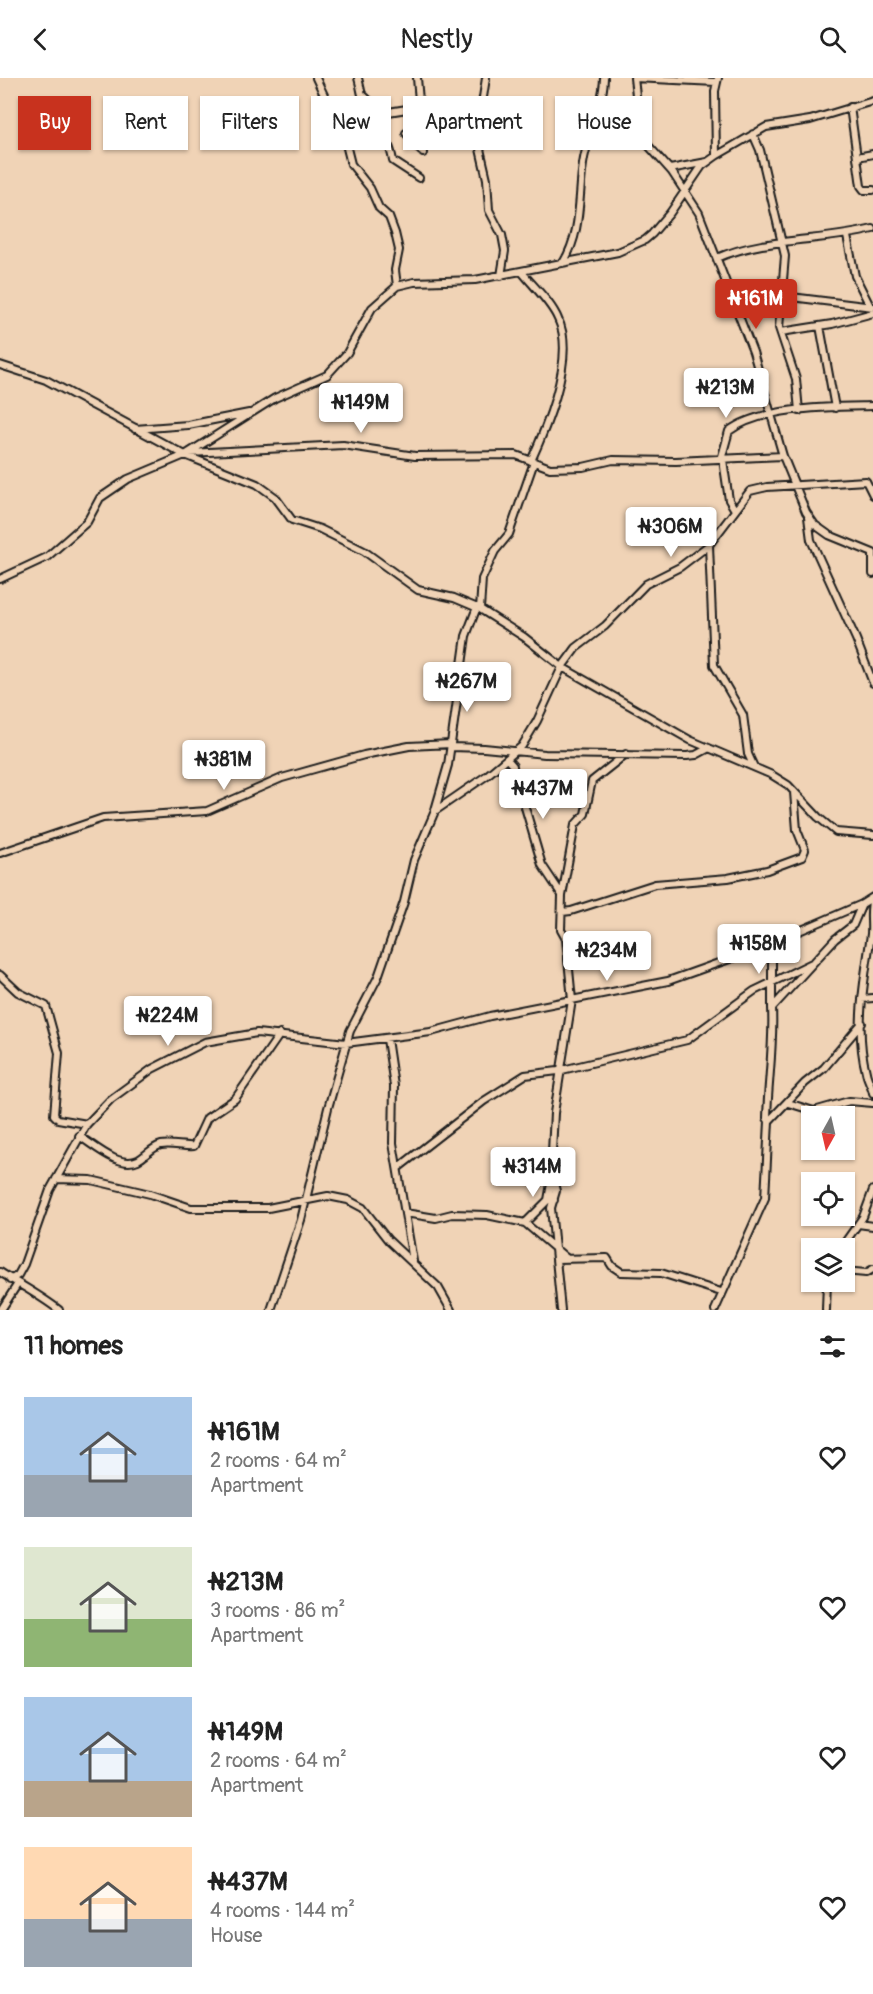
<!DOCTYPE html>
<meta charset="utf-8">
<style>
:root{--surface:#fff;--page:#f2f2f2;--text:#222;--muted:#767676;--accent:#c8321e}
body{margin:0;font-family:Pangolin,sans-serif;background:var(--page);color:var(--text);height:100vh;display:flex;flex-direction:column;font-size:22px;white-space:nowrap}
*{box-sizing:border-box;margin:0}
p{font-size:20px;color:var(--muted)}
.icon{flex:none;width:33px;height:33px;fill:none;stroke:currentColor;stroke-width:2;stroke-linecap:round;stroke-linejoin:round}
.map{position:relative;height:1232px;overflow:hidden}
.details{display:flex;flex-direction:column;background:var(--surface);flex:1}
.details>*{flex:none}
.hud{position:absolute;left:18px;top:18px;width:837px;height:54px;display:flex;gap:12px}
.needle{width:39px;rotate:188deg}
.buttons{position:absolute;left:801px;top:1028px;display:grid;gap:12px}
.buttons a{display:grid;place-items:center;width:54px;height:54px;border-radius:0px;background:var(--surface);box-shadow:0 2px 4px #0004;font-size:30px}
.price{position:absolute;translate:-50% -51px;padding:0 14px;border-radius:6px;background:#fff;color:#222;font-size:20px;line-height:39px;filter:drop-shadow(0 2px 3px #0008)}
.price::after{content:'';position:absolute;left:50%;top:36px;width:18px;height:14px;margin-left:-9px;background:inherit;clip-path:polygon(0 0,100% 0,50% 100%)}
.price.active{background:var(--accent);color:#fff}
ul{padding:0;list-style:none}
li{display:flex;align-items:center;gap:18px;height:150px;padding:0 24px}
li span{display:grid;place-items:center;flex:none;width:168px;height:120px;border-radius:0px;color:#555}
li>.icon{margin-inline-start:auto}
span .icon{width:72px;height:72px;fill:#fffc;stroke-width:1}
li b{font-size:26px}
h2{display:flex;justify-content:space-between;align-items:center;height:72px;padding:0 24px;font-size:26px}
.tag{padding:0 21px;border-radius:0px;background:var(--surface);box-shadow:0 2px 4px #0004;font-size:21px;line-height:54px}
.tag.active{background:var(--accent);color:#fff}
header{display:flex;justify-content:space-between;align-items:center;height:78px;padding:0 24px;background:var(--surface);font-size:27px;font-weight:600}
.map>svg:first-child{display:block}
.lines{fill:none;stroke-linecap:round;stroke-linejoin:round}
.minor-casing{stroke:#1c1c1c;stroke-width:10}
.minor{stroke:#f0d3b6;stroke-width:6}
</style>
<header><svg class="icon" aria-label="back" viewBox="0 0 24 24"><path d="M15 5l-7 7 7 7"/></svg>Nestly<svg class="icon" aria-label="search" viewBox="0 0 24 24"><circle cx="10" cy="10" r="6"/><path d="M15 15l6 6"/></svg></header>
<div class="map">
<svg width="873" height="1232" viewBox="0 0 873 1232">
<rect width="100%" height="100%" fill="#f0d3b6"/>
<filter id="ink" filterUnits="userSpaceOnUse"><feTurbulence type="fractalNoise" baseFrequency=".0167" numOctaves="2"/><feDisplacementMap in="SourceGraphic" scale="12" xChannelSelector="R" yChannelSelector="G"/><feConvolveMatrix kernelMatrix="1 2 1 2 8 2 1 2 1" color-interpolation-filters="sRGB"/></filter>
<g filter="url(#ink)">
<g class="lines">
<defs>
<path id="minor" d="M316,0L345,62L351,86L370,110L379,130L389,139L395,155L399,172L395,192L397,208
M358,0C362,14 363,29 370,41C381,60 389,59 393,83L419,100
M417,0L420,34
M486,0L477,58L487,101L489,132L502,157L505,173L501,198
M716,4L634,0L640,53L647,66L672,94L699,135L753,274L783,378L806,434L815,447L829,457L873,475
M363,17L382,35L407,31L420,34L423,75
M850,29L861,108L864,112H873
M753,56L760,72L785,178L779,250L796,301L799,333
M421,73L406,55L429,42
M716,78L715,13L718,0
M857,79L873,76
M670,91L707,84
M847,158L855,198L870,228
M717,180C765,159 822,164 873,151
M563,185C582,154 578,121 583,86C587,57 603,30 604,0
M522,194C533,208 551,224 558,241C576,278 547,348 531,383
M783,218L873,229
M820,248L835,330
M781,254L832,246L873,235
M0,287L46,302L185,377L257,406L275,419L292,442L320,451L364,473L418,512L454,520L480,531L524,559L562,589L690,662L772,697L788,707L818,739L836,754L873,757
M135,351L188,347L249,335
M189,375L343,367L415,378L516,377L550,390L583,389L613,382L676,383L783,378
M721,382L729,353C762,328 833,329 873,328
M723,382L729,422L735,432
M808,439L811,462L856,561L873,605
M709,467L714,587L743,637L748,676L754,689
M873,475V496
M0,501L47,479L87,444L100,420L128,401L185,377L275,320L327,297L347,275L372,230L397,208L414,204L475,202L618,174L645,162L652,156L670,135L702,88L716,78L766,49L810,42L873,23
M480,531L482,501L495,473L509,456L534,384
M451,669L484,670L545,676L687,678L696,677L709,670
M507,681L513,688L515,711L522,719L542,787L562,817
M435,732L448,687L466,558L477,529
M0,775L103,740L207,733L282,700L364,677L409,668L451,666
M873,820C869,833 872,843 871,856C865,900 854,949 866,994C867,1001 872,1008 873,1015
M562,834L571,833L655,806L728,800L767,792L802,779L805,772L797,752L794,714
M772,863V930
M0,897L18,914L46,928L59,975L54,1037L58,1041L87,1046
M862,921L873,920
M387,961L394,1008L393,1065L413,1183
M788,1025L814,1033L849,1023L873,1025
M769,1043L805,1005L824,990L862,945
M79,1058C94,1067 119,1091 138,1082C147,1077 151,1070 161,1067C172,1065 183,1069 194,1068L207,1040L235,1021L280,956
M398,1090L484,1023L525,997L558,993L687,962L754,913L812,885
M56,1101L91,1102L150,1116L191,1130H268L328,1118L348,1122L363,1130L388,1162L438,1209L451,1232
M548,1122L552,1100
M405,1135L436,1140L452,1136L487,1137L525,1145L565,1179
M525,1145L548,1122H554
M858,1146L873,1148
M841,1170L863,1139L873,1112
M556,1181L607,1180L612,1188L621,1194L661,1195L721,1214
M844,1193L866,1195L873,1191
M0,1194C20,1207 40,1217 59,1232
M10,1202L18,1197L24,1186L50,1112L87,1046L111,1021L152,991L205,964L257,955L346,965L431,954L490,938L668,903L755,872L862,826
M1,1232L17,1207
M271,1232L301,1142L328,1030L350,953L378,899L404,824L414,782L435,733L486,698L522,668L537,643L562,589L576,570L605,548L646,506L680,489L709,467L750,413L767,409L866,403L873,417
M561,1232L551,1130L556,1113L551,1093L554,1035L572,922L566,861L561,852L562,818L575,747L585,736L592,703L626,676
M715,1232L765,1120L769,1043L767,1040C768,1003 774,967 772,930L835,861L853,847L862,826L873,819
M826,1232L827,1203"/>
</defs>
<use href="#minor" class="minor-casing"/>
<use href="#minor" class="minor"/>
</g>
</g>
</svg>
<div class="buttons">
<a><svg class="needle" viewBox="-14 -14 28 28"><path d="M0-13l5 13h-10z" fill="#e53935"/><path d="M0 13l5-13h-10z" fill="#767676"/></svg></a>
<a><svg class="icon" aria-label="locate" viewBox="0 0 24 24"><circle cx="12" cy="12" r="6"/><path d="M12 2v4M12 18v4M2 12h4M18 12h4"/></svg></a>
<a><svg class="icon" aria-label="layers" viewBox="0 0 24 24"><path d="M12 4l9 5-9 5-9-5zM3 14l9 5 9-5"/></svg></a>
</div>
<b class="price active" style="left:756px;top:252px">₦161M</b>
<b class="price" style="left:726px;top:341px">₦213M</b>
<b class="price" style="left:361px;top:356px">₦149M</b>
<b class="price" style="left:671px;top:480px">₦306M</b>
<b class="price" style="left:467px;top:635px">₦267M</b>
<b class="price" style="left:224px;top:713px">₦381M</b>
<b class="price" style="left:543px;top:742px">₦437M</b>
<b class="price" style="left:759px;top:897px">₦158M</b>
<b class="price" style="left:607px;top:904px">₦234M</b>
<b class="price" style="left:168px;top:969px">₦224M</b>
<b class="price" style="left:533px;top:1120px">₦314M</b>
<div class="hud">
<a class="tag active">Buy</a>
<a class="tag">Rent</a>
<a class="tag">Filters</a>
<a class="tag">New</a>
<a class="tag">Apartment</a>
<a class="tag">House</a>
</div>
</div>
<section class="details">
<h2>11 homes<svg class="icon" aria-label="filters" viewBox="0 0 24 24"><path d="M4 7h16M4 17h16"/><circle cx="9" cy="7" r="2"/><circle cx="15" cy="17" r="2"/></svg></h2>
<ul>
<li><span style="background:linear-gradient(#a9c7e8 65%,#9aa5b1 0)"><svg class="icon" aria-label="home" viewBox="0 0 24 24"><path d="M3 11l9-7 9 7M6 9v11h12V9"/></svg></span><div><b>₦161M</b><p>2 rooms · 64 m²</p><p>Apartment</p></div><svg class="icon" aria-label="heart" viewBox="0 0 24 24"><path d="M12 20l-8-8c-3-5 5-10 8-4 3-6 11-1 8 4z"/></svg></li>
<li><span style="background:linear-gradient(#dfe7d0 60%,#8fb573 0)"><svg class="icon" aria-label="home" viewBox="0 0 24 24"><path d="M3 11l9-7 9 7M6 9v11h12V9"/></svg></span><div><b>₦213M</b><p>3 rooms · 86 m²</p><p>Apartment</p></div><svg class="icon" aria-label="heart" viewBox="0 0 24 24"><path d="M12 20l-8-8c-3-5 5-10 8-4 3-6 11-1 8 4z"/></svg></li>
<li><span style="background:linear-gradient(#a9c7e8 70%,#b9a48a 0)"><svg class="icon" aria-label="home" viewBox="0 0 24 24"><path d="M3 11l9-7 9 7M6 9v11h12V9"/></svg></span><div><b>₦149M</b><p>2 rooms · 64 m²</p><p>Apartment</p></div><svg class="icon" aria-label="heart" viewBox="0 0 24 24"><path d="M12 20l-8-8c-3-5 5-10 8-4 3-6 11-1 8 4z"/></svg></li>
<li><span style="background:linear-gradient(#ffd9b3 60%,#9aa5b1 0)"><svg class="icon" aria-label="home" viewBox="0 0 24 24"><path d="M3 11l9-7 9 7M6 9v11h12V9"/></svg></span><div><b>₦437M</b><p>4 rooms · 144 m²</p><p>House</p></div><svg class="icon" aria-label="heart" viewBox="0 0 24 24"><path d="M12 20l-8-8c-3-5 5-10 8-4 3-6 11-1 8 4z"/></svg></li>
</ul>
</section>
